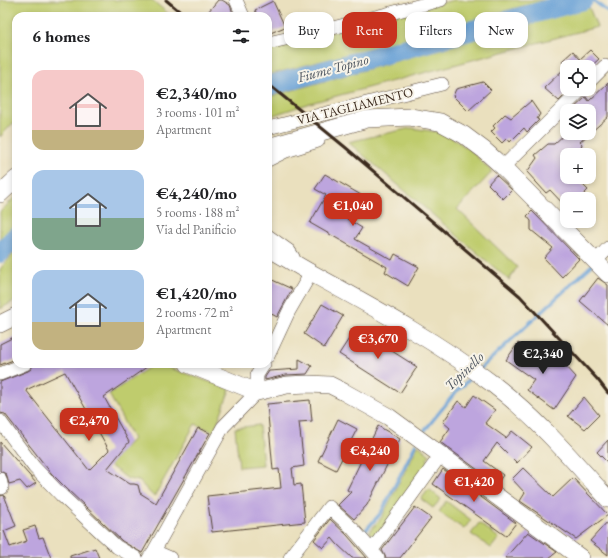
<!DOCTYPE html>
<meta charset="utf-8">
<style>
:root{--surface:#fff;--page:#f2f2f2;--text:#202124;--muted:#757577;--accent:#c8321e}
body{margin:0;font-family:"EB Garamond",serif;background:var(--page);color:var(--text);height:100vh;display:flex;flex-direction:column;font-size:15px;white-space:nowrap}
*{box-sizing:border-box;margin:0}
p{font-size:13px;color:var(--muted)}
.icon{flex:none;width:22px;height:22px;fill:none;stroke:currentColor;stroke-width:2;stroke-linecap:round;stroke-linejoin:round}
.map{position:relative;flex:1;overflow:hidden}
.sheet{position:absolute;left:12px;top:12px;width:260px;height:356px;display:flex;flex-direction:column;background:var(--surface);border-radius:12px;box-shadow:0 2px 6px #0003}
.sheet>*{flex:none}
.guide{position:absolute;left:284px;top:12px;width:264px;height:36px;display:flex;gap:8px}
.controls{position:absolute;left:560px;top:60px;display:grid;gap:8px}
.controls a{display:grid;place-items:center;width:36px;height:36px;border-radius:8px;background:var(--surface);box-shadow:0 2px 6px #0003;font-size:20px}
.price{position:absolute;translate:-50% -34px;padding:0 9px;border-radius:8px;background:var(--accent);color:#fff;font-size:13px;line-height:26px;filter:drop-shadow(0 1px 2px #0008)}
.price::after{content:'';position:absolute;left:50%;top:24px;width:12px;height:9px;margin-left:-6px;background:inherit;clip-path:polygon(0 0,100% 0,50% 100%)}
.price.selected{background:#222;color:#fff}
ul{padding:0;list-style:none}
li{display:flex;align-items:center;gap:12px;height:100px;padding:0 20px}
li span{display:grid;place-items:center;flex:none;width:112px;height:80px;border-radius:12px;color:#555}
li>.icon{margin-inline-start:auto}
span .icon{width:48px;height:48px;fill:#fffc;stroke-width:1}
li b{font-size:17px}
h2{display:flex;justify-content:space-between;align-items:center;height:48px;padding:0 20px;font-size:17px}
.pill{padding:0 14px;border-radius:12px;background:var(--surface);box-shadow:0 2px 6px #0003;font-size:14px;line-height:36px}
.pill.selected{background:var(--accent);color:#fff}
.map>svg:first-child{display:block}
.green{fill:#bfcc6d;stroke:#7d7b46}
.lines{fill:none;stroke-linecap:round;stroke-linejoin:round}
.stream{stroke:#68a0d6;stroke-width:3.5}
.river{stroke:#68a0d6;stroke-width:20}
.building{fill:#bda5de;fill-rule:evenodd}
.minor-casing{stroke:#554536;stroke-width:14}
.major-casing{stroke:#554536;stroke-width:18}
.minor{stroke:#fff;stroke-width:13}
.major{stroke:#fff;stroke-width:17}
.rail{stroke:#3b2a1e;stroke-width:3}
.labels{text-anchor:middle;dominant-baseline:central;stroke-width:4;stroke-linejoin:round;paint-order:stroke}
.street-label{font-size:13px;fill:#3b2a1e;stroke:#f7f3e8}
.water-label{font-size:14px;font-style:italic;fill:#4b535e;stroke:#f7f3e8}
</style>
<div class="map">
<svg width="608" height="558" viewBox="0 0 608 558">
<rect width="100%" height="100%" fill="#f7f3e8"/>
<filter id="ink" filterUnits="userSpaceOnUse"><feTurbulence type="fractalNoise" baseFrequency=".025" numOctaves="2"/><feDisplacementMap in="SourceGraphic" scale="8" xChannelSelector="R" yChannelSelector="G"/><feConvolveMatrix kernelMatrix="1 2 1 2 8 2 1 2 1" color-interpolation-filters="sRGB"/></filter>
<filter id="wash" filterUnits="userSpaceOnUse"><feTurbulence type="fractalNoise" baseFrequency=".012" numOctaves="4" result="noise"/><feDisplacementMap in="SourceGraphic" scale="16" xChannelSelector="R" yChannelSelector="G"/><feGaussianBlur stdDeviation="0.9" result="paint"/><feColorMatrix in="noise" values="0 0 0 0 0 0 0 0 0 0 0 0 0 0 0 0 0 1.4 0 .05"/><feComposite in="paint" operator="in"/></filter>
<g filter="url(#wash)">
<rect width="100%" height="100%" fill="#eae0be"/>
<path class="green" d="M0,0H152L171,16H16V125L13,123L0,137Z
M453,0H550L523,6L407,39L268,75V47L302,40Z
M589,7L597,27L310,103L268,117V97Z
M411,128L445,133L470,150L492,172L457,209L517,267L509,280L348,142Z
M16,196V223L0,240V212Z
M16,251V300L0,309V269Z
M154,364H158L230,389L214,432L195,424L154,497L139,481L128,479L109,465L133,439L109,394Z
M259,425L263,465L239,467L235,428Z
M418,445L430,455L427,459L431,464L375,540L369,532L382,517Z
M429,489L441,499L433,508L421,499Z
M446,501L471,520L464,529L439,512Z
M479,523L499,538L491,548L471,534Z"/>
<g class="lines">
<path class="stream" d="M593,0L608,12
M480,369L592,265
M425,430L455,393L473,376
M365,531L381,513L416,444"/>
<path class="river" d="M268,86L583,0
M0,253L16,236"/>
</g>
<g id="blocks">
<path class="building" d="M218,0H222L230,5L234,16H214L208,12Z
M273,1L285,27L268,34V16H258L255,10Z
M590,50L599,59L590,67H568L567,66V93L559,101L544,88L567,66L562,61L573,51L580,59Z
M483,82L491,90L468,111L453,96L456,89Z
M608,83V117L580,142L582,144L580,150L584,155H567V177H575L588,190L579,199H567V208L550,190L546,193L527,172L537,158L535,155L548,144H554L566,133H589V111H571L586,97L589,101Z
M531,101L540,114L537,119L539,120L527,132L524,128L510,142L507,138L502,143L491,132L495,128L493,126L505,114L511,118Z
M325,174L361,195L347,219L362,228L355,239L392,260L395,254L419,267L408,286L385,272L387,267L310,223L326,195L315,189Z
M496,175L512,190L503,199L488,184Z
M532,211L579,259L562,277L544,258L553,248L531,230V221L527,216Z
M268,278L292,289L277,317L268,312Z
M598,278L608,285V325L580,301Z
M322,304L343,316L324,348L304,334Z
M356,328L417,367L400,393L339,354Z
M16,336V359L0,365V344Z
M518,343L546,364L554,353L576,377L554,410L527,390L534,380L506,360Z
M299,359L312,366L307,374L286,375L265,380V377L269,371L299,369Z
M35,364H151L104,397L129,442L107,469L130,484H134L138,485L140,493L156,503L198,428L210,433L142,553L122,541L67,489L51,473L5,414L0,413V382L28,371L31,369L33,365ZM65,372L109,450L89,470L26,390Z
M474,395L495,410L485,423L506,438L512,431L532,447L517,463L497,443L484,461L503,475L497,484L440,442L450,428L443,422L458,401L466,407Z
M584,397L599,415L585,429L568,416Z
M310,400L312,421L299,422L304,466L292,468L294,485L301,484L305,522L212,532L207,496L281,488L279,469L273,470L267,404Z
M338,419L357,429L336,470L318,461Z
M378,426L400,439L367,505L354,519L338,505L351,492L347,490Z
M608,440V463L597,452Z
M0,442L36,483L27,489L20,481L9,484L6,474L0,471Z
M523,468L553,497L573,478L608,515L576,539L520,501L525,493L512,479Z
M443,469L516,523L506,536L433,484Z
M4,495L16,526L4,531L10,547L27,541L23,530L35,526L39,538L43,537L51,558H0V496Z
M415,507L431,518L400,558H386L382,550Z
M330,519L347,535L367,558H352L337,544L332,538L323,548L314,540Z
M608,521V555L590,541Z
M528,532L557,552L549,558H505Z
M95,548L99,558H70V556Z"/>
</g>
</g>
<g filter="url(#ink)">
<use href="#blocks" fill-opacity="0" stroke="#554536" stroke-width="1"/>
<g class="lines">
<defs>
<path id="minor" d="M236,0L243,16
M268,43L329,29L441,0
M589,82L605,66
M268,128L442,84
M268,160L286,151L318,141
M503,167L582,89
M268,236L289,251L293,257
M595,262L608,248
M268,356L289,311L311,273
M0,374L25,364
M0,421L34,467L61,495L117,547L136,558
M0,479L2,488
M372,550L440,456
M154,551L170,558
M149,558L154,551L223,427L257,392V375L264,364
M290,558L329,507L353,529L378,558"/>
<path id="major" d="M268,147L367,119L410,117L440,122L464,135L484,150L503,167L608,274
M0,194L16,179
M268,248C283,256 298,266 313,274C375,308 438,342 494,385C537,418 572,459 608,499
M0,324L16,316
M188,364L257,392L287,385L308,384L330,385L344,392L389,417L581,558"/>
</defs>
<use href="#minor" class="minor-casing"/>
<use href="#major" class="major-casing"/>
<use href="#minor" class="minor"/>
<use href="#major" class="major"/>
<path class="rail" d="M166,0L185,16
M268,84L345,147L520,296L598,380L608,393"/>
</g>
</g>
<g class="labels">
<g class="street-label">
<text transform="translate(355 106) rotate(-14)">VIA TAGLIAMENTO</text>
</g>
<g class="water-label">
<text transform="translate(333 68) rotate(-15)">Fiume Topino</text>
<text transform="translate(464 371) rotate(-44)">Topinello</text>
</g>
</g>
</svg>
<div class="controls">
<a><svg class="icon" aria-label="locate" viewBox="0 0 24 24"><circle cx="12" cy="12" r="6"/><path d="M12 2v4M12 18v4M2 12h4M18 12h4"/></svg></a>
<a><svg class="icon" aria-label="layers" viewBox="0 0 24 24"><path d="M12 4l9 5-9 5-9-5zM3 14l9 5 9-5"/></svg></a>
<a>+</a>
<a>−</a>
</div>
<b class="price" style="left:353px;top:227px">€1,040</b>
<b class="price" style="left:378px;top:360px">€3,670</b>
<b class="price selected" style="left:543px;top:375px">€2,340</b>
<b class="price" style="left:89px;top:442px">€2,470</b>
<b class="price" style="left:370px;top:472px">€4,240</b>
<b class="price" style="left:474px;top:503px">€1,420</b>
<div class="guide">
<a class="pill">Buy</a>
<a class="pill selected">Rent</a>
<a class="pill">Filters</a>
<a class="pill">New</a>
</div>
<section class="sheet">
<h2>6 homes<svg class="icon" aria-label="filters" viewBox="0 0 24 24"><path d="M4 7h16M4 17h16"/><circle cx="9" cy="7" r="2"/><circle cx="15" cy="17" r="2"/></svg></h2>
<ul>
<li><span style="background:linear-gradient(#f6c9c9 75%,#c2b280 0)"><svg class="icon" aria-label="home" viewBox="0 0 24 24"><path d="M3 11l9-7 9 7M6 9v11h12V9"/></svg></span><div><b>€2,340/mo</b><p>3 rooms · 101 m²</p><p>Apartment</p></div></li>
<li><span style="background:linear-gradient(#a9c7e8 60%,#7fa58c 0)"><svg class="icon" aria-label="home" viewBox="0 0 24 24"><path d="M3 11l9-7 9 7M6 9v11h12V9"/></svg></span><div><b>€4,240/mo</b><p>5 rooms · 188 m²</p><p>Via del Panificio</p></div></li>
<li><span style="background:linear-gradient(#a9c7e8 65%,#c2b280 0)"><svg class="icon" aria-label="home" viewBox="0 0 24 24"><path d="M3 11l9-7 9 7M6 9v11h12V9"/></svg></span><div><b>€1,420/mo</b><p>2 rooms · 72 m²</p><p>Apartment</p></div></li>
</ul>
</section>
</div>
